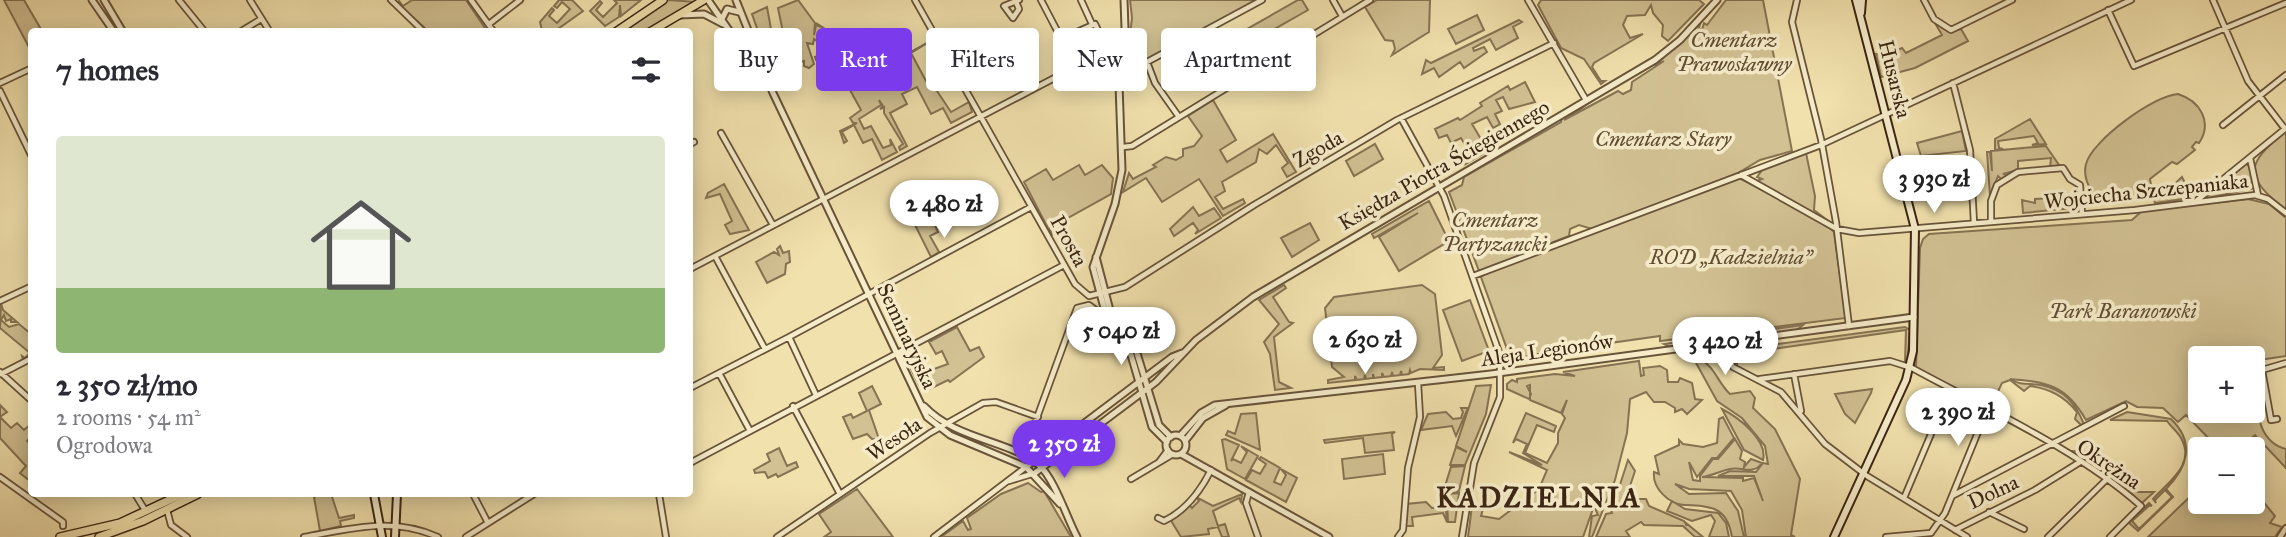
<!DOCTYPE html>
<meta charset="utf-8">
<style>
:root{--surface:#fff;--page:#f2f2f3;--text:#2b2b33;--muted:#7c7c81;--line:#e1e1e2;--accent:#7c3aed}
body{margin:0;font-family:"IM FELL Great Primer",serif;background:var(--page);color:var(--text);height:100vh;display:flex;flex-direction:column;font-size:26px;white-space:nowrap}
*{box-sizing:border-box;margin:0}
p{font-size:23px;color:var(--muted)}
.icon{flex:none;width:38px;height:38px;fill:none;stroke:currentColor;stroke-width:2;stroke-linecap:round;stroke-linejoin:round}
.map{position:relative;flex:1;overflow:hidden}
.side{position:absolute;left:28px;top:28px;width:665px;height:469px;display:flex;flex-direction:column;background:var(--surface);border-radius:7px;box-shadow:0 4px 18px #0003}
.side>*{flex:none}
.banner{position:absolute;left:714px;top:28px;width:665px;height:63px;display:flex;gap:14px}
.fabs{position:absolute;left:2188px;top:346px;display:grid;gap:14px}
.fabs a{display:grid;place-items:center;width:77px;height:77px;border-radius:7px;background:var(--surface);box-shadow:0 4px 18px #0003;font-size:35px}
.price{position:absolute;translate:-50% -60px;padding:0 16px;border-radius:24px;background:#fff;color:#222;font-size:23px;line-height:46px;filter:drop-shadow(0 2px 4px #0008)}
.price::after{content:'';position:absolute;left:50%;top:42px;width:21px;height:16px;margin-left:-10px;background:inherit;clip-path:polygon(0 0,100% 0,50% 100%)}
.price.selected{background:var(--accent);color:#fff}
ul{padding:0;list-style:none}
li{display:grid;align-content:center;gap:14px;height:371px;padding:0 28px}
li+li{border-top:2px solid var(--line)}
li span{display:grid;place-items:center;height:217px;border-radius:7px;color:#555}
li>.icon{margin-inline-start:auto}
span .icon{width:126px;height:126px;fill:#fffc;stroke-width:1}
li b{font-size:30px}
h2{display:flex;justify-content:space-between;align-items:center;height:84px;padding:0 28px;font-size:30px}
.chip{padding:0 24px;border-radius:7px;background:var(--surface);box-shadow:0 4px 18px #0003;font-size:24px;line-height:63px}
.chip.selected{background:var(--accent);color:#fff}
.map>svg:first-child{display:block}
.green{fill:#d2c193;stroke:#867353;stroke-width:2}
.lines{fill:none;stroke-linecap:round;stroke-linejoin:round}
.minor-casing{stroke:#68543a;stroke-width:8}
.tertiary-casing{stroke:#68543a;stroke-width:9}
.secondary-casing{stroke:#3b2513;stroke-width:10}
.primary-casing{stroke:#3b2513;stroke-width:10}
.minor{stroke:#f6ecca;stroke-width:4.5}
.tertiary{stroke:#f6ecca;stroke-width:5}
.secondary{stroke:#f6ecca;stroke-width:6}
.primary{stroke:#f1e1ad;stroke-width:7}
.labels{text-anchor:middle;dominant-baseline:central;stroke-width:7;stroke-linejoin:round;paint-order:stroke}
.park-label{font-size:21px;font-style:italic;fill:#614c33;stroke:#f6ecca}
.street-label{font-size:21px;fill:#3b2513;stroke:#f6ecca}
.district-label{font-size:28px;font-weight:bold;letter-spacing:2px;fill:#3b2513;stroke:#f6ecca}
</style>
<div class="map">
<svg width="2286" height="537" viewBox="0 0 2286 537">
<rect width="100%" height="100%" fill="#f1e1ad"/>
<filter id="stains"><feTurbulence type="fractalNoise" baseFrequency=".00286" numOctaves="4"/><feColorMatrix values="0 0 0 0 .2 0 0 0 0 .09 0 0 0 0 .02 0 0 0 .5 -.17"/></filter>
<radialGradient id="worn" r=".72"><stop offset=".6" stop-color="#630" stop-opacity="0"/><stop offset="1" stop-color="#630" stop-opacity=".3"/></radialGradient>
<path class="green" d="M4,0H24L42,31L32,32L31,51Z
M412,0H466L487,31H428L397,3L399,1L403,6Z
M559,0H572L583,11L555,31H542L540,22L552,8L554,10L549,16L557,23L570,9L562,2L557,8L554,6Z
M614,0H641L621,16L620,5L619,17L605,26L590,11L600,1L602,3L596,10L603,17L617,3Z
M668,0L697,2L645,31L621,32Z
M798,0L815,23L814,35L816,25L824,28L816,23C832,32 832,37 843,51C835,56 826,61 816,60L815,57L821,55L822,59L829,57L824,36L817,37L818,42L814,39L813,44L807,43L814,64L809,68L804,66V61L790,66L778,8Z
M1130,0H1257L1207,30L1147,59L1127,58L1132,18Z
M1298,0H1302L1308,10L1264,35L1265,38L1256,44L1251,37L1236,45L1240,51L1234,58L1229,57L1224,48L1235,41L1233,37Z
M1377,0H1430L1429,32L1392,55L1395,49L1393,41L1385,40L1365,7Z
M1541,0H1699L1704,4L1668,41L1662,36L1663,25L1653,13L1651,5L1645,15L1627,16L1623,25L1630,38L1643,34L1594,63L1592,67L1601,81H1605L1601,84L1584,59L1561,48L1538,5Z
M1726,0H1763L1792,151L1760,160L1738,173L1592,229L1579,225L1570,229L1569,236L1479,271L1449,192L1462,185L1464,177L1561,122L1562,117L1604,93L1564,120L1618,91L1623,94L1631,90L1632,82L1664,61L1655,66L1701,20L1699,28L1702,30L1704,23L1707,25Z
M767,7L779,73L775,74L764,46L773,43L763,45L752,14Z
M1477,15L1484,30L1456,44L1448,29Z
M1519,20L1522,22L1513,27L1518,38L1496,50L1490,39L1473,48L1474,51L1484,47L1487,52L1464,68L1460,62L1439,77L1434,68L1422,74L1426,60L1431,63Z
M1935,23L1949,32L1961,29L1968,41L1915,68L1881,77L1876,54L1886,55L1902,48L1906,53L1942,35Z
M934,39L911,53L926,81L935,77L941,88L937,91L951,112L969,102L972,112L951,123L943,108L931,114L917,87L902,94L907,104L890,113L907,146L900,150L899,147L903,144L884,113V107L880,109L883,106L879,100L881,105L859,119L864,129L871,126L883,148L891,145L890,139L897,152L882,160L872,139L863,143L854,125L842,132L847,141L844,143L840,131L857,123H853L850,118L861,110L839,70L831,74L826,65V64L831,73L837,70L833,63L868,43L870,49L864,50L863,55L855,60L870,86L878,84L881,88L880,82L885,80L892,83L897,80L899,83L911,78L900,58Z
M1525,82L1535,102L1509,109L1503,97L1496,100L1502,111L1495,114L1500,124L1493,128L1487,117L1472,124L1488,151L1464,165L1472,157L1461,138L1451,143L1447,135L1439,138L1435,129L1458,118L1460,120L1482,106L1480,103L1508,86L1510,90Z
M2178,94C2200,101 2213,122 2199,143L2196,142L2192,147L2195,150L2177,164L2172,162L2150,179L2151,185C2145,191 2138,198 2130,201C2106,210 2080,189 2086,164C2092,140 2155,95 2178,94Z
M1213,100L1236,140L1220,150L1227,162L1273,134L1296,172L1287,177L1282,168L1288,163L1276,145L1267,154L1259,149L1256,162L1222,182L1225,191L1215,197L1223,209L1243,199L1245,203L1223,216L1199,179L1162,202L1146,178L1123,192L1129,173L1133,179L1156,167L1153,165L1166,157L1176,160L1183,156V149L1194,146L1202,136L1188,116Z
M2030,119L2046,144L2032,145L2038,143L2034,136L1998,141L1999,148L2003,149L1995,150V139Z
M1962,131L1966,151L1921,156L1917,143Z
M2286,131V211C2245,176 2243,166 2286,131Z
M1375,144L1383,159L1354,176L1346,161Z
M2046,146L2059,165L2050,168L2051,158L2018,161V170L2003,174L2010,175L2002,180L1998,176L1990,196L1987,152H1990L1992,171L1991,151Z
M1806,153L1815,196L1814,210L1831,223L1757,181L1762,179L1757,177L1763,169Z
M2246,164L2251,167L2255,188L2203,199Z
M1079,165L1085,175L1102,165L1113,178L1111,194L1050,228L1052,236L1024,182L1046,169L1053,180Z
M1933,166L1941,197L1912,200L1905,173Z
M2182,177L2192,198L2155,203L2153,197L2160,192L2163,195Z
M1739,178L1825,223L1834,232L1846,318L1660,341V336L1589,346L1591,349L1586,350L1583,347L1571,349V352L1567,349L1553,351L1554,354H1535L1534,357L1518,356L1522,362L1508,360V352L1481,277L1485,274Z
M724,184L749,230L730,234L725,225L732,221L720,194L706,198L708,193Z
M950,185L956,198L939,207L944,216L933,221L938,232L930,236L939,252L931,257L908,211L916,207L912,199Z
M2075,196L2080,199L2081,208H2075L2074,204L2073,208L2023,213L2022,200L2035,203V199L2051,198L2052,203V198Z
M2248,199L2269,204L2286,218V356L2252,361V359H2200V411H2252V374C2257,401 2254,441 2286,449V468L2255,435L2237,450H2220L2186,415L2178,422L2163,408L2137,407L2126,401L2086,420C2066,385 2047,382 2010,379C2021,386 2029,383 2041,385C2065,390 2075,403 2084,424L2081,425L2075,419L2077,412C2064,396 2050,389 2030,386L2024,391L2010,380L2002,383L1990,408L1916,368L1920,248L1923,239L1929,234L2132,220L2142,211Z
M1429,201L1449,241L1399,271L1379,237L1418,213L1374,238L1372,234Z
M1193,207L1199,216L1214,208L1221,218L1195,234L1198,230L1193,223L1174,236L1170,229Z
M1310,223L1319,240L1292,257L1281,238Z
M780,246L783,253L789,251L790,262L786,264L785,274L767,283L756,262L774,252L779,255L777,249Z
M1284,285L1286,288L1273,297L1289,322L1293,323L1274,337L1279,382L1291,388L1275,390L1270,354L1264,342L1279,324L1259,300Z
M1422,285L1435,294L1442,355L1433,368L1444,367V370L1420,369L1411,373L1410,370L1409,374L1402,375L1401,371L1400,375L1393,376L1392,372L1391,376L1384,377L1382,373V377L1374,378L1373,374V378L1366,379L1365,375L1364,379L1357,380L1355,376V380L1328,383V380L1344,377L1332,367L1325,308L1334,297Z
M1470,300L1489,351L1462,361L1443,310Z
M1,303L3,310L17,322H11V319L6,321L4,315L1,320L9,327L19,324L31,334V355L23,360L22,356L25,358L30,353L0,328Z
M1803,325L1797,330L1670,347L1664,344Z
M957,327L970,351L979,347L984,357L950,382L948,380L930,389L926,382L919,385L911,369L921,364L926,372L948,364L942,351L936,354L929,342Z
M1905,327L1910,330L1907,364L1899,362H1905L1906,330L1737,354V367L1726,351Z
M1700,359C1715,367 1718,383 1730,394L1750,391L1755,398L1753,408L1775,429L1800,479L1791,535L1795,537H1746L1742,510L1731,491L1689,489L1675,484L1689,494L1726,493L1738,511L1744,537H1732C1727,506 1710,506 1684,505C1669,504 1652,488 1654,472L1659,474L1655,456L1679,445V440L1683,444L1703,447L1717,443L1719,419L1723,417L1734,438L1717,458H1712L1697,477L1689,462L1693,480L1700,481V476L1713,459H1718L1735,439L1742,451L1740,459L1745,462L1744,467L1751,459L1762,463C1752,476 1743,466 1730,469C1720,471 1712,476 1702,477L1743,478V481L1754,478L1763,501L1754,476H1718L1730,471L1756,472L1763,463L1768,464L1765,446L1742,418L1717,401L1695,361Z
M1639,361L1641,376L1644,375L1643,368L1660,366L1667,370L1668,382H1678L1680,378L1692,383L1695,399L1702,400L1687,414L1682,409L1675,412V408L1665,402H1654L1646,392L1630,399L1627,433L1615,480L1592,537H1589L1592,516L1598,515L1594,506L1583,537H1468L1472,506L1483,509L1481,516L1499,519L1539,489L1547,470L1509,452L1542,465L1523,453L1527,444L1516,439L1513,443L1526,413L1556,426L1554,432L1537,425L1525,453L1547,463L1558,443V433L1565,418L1562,414L1567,400L1561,413L1530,400V385L1527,386L1531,394L1529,399L1507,389V384L1512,380L1517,382V379L1555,374L1575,376L1563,372Z
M1491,385L1486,414L1465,465H1450L1456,447L1467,452L1456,446L1476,386Z
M872,386L881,404L869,410L879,439H872L867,434L853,439L843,417L851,414L853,418L867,411L859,393Z
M1872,389L1871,393L1855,423L1845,414L1835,394Z
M0,405L7,412L0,417L11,428L17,423L24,430L31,424V437L27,441L31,445V482L20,473L26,466L0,438Z
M1461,408H1468L1456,436L1452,426L1421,430L1428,414L1446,412L1453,419L1461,418L1463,412Z
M1722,409C1738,417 1768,440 1763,460L1744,450Z
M2127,412L2171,419C2196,443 2187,468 2166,489L2173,497L2138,531L2129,523L2149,503L2152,506L2150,505L2132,521L2139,529L2172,497L2165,490L2155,500L2156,503L2153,499C2169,481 2196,465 2181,438C2177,431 2171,427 2167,421L2110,420Z
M1256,413L1260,450L1226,435L1228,431L1235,434L1241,414Z
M1395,432L1392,434L1394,450L1365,453L1363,438L1325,443L1324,440Z
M1225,439L1239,445L1231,461L1233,459L1241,463L1247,452L1241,446L1258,456L1245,479L1227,469L1222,440Z
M779,448L787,466L796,462L798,467L778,477L776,474L768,478L765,472L755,473L754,470L770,461L767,454Z
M2070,451L2094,452C2096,467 2119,481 2134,482V492H2154L2142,503L2113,478Z
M1383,454L1385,474L1344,479L1342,459Z
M1261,457L1280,468L1274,482L1281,485L1286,475L1281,469L1297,478L1286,502L1246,480L1252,470L1260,474L1266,464L1259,459Z
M1628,460L1635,471L1623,507L1637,499H1646L1649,506L1684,521L1687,526L1686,523L1703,537H1695L1683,526L1644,525L1641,522L1626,531L1630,537H1596L1606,514L1612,513L1610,507L1614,503Z
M1465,466L1459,491L1448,494L1459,493L1455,522H1448L1446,483L1451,467Z
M1028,483L1041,492L1044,491L1071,537H941L963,521L968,530L971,529L967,518L1001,494Z
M2200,487V502H2252V488L2275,516L2270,523L2282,527L2275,537H2148Z
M857,489L893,537H824L831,532L819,514Z
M321,494H331L339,518L354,515V518L340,521L341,526L320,531L314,497Z
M1242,494L1241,502L1239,498L1213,511L1218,526L1225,524L1229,537H1222L1218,527L1208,529L1209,534L1181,537L1170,519L1188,504L1192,508L1199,501L1196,497L1213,506Z
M1444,496H1445L1447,522L1443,513L1412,517L1413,526H1405L1406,504L1426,502L1432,508L1445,507Z
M1672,501L1685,509L1718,513L1726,523L1729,537H1709L1715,521L1711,515L1692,521L1667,511Z"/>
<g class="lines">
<defs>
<path id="minor" d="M179,0L205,32
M250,0L270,32
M391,0L424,32
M471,0L494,32
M915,0L1075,284L1089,296L1125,287L1254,205L1397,120L1554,43
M1041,0L1076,67
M1081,0L1092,24
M1333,0L1342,16
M1528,0L1586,100
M1797,0L1792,22L1821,139L1836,222L1849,326
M1924,0L1934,19L1951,30L2012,0
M2213,0L2248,81L2285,129
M1016,2L1019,9L1013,18L1004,6L1019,0
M2108,10L2134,66L2286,3
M489,24L520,0
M240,32L261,19
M1061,39L1095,24L1108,51
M0,83L32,68
M1953,83L1970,150L1974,223
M0,91L32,157
M1179,117L1155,83L1147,62L1262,0
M1401,118L1444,196L1500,355V397L1474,463L1462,537
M2223,125L2286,75
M721,133L773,225
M690,144L694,142
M1123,147L1132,146L1370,0
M2250,158L2258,195
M1741,175L1837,229L1859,233L2135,210L2255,195L2268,199L2286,213
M2195,202L2286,128
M1991,222V201L1997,185L2018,172L2063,168L2070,179L2080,185L2082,214
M715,256L765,349
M690,269L1083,63L1108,51L1122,49
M1473,276L1821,145L2131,0
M0,301L32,286
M789,337L1031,207
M1720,343L1733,367L1781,392L1825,444L1867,476L1967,537
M2252,367L2263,369
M0,372L32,401
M1,374L32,358
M1794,374L1801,411
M1760,379L1890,361L1912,368C1987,409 2077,449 2141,506L2110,537
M690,388L719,373
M793,406L840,494
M2277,419L2271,420L2262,370L2286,363
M749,429L719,373L789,337L816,395
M1027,445L1077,308L1089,305L1105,317
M1159,462L1168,450
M690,463L1064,265
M0,477L63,522V526
M1131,479L1173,454
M1009,481L1035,473
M1249,492L1246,503L1258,537
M135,494L145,510
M473,494L488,523
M659,494L666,537
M1952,496L2124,406
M1904,498L1950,389
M167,510L171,525L187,537
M1989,512L2024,529
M1158,518L1164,521C1185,511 1201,490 1211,470
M1955,530L2035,490L2080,462
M304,537C350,529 393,516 438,537
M466,537L534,494
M777,537L930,433L983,403L996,402L1038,417
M934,537L1026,467
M1398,537L1403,530L1408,468L1420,417L1418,383
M1886,537L1931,533L1945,513L1987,410
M2048,537L2108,478
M2280,537L2286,528"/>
<path id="tertiary" d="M92,0L114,32
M104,0L123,32
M708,0L768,86
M736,0L773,93L927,417L950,435L1026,467L1060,504
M1124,0L1125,28L1119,84L1122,170L1115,204L1093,267L1107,319L1131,355L1152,427L1167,442
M680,15L704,14L723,24
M722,19L727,9L739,12
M1096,257L1112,318L1136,350L1159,425L1171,437
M924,406C956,440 1009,440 1039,465C1054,478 1067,518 1077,537
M1166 445a10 10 0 1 1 20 0a10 10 0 1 1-20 0Z
M1180,436L1201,413L1215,405L1491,374L1914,317
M1185,441L1203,418L1226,405
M1181,454L1329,537
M1026,467L1172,357L1182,353
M1035,473L1156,382L1196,340L1253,297L1655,60L1680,40L1717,0"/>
<path id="secondary" d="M1861,13L1862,0
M374,494L382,537
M395,537L397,494
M1834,537L1906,380L1913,351L1915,229L1856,0"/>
<path id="primary" d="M616,32L663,0
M650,32L704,0
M60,537L120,523L182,494
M99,537L143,521L198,494"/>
</defs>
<use href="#minor" class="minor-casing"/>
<use href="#tertiary" class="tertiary-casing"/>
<use href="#secondary" class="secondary-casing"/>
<use href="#primary" class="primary-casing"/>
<use href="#minor" class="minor"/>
<use href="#tertiary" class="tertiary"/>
<use href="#secondary" class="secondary"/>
<use href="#primary" class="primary"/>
</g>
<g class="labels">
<g class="park-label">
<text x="1734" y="40">Cmentarz<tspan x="1734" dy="24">Prawosławny</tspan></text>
<text x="1663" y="139">Cmentarz Stary</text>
<text x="1495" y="220">Cmentarz<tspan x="1495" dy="24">Partyzancki</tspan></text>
<text x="1731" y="257">ROD „Kadzielnia”</text>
<text x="2123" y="311">Park Baranowski</text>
</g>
<g class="street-label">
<text transform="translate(1895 79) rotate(76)">Husarska</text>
<text transform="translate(1318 149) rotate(-30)">Zgoda</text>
<text transform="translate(1444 165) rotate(-30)">Księdza Piotra Ściegiennego</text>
<text transform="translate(2146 191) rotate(-6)">Wojciecha Szczepaniaka</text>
<text transform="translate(1069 241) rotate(61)">Prosta</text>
<text transform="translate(907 336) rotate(65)">Seminaryjska</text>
<text transform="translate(1547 350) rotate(-8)">Aleja Legionów</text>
<text transform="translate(894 439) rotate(-34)">Wesoła</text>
<text transform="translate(2109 464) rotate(34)">Okrężna</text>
<text transform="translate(1993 492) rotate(-25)">Dolna</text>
</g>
<g class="district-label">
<text x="1539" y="497">KADZIELNIA</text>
</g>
</g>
<rect width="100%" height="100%" filter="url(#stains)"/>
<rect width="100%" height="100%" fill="url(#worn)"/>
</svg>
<div class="fabs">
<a>+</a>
<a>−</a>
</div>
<b class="price" style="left:1934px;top:215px">3 930 zł</b>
<b class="price" style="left:944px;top:240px">2 480 zł</b>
<b class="price" style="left:1121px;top:367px">5 040 zł</b>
<b class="price" style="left:1365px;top:376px">2 630 zł</b>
<b class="price" style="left:1725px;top:377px">3 420 zł</b>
<b class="price" style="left:1958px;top:448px">2 390 zł</b>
<b class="price selected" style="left:1064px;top:480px">2 350 zł</b>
<div class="banner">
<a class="chip">Buy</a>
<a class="chip selected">Rent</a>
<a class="chip">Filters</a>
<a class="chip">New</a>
<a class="chip">Apartment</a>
</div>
<section class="side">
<h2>7 homes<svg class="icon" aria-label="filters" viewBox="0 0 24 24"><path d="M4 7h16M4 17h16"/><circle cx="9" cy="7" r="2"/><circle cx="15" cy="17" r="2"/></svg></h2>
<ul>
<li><span style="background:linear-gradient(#dfe7d0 70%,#8fb573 0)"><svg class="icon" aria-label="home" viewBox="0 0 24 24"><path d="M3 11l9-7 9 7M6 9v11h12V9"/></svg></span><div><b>2 350 zł/mo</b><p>2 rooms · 54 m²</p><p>Ogrodowa</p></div></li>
</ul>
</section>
</div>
